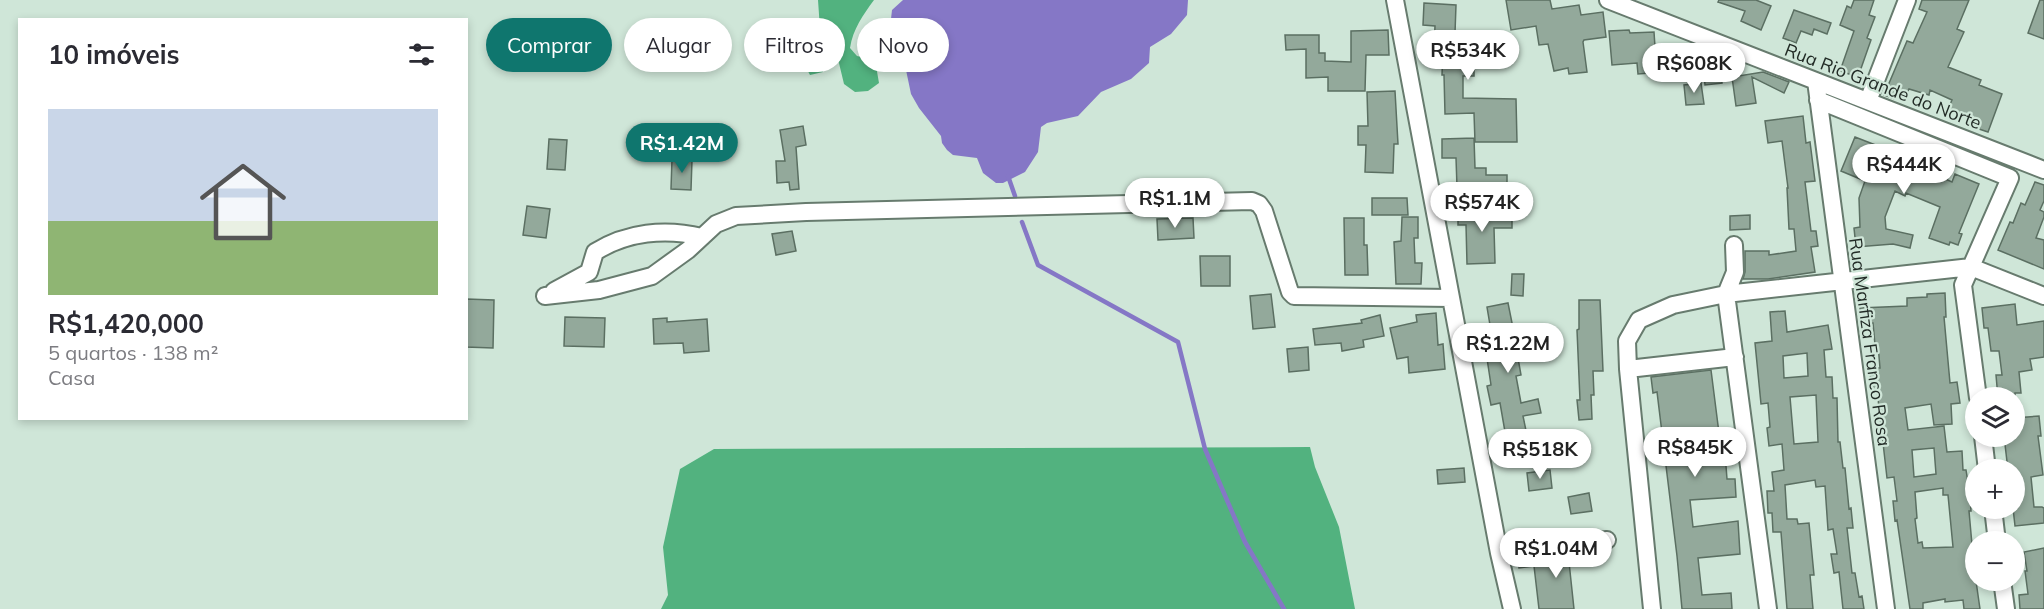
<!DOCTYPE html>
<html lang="pt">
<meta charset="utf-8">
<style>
:root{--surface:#fff;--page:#f7f7f7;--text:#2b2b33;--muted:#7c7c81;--accent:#0f766e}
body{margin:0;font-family:Mulish,sans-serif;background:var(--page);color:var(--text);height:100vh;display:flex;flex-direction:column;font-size:22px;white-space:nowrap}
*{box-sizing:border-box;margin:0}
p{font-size:20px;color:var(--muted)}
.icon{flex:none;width:33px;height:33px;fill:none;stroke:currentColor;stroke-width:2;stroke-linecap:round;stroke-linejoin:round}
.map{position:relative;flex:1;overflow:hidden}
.sheet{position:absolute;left:18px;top:18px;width:450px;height:402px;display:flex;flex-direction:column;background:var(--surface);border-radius:0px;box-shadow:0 3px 9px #0003}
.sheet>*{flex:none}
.guide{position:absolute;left:486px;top:18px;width:570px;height:54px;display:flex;gap:12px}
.fabs{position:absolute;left:1965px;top:387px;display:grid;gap:12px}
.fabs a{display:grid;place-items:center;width:60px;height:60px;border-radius:50%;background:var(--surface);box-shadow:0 3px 9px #0003;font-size:30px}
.price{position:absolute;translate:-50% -51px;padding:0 14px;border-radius:21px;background:#fff;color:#222;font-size:20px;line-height:39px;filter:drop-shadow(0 2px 3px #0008)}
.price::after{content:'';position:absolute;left:50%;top:36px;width:18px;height:14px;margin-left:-9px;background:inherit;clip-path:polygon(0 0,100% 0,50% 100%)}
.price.active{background:var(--accent);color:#fff}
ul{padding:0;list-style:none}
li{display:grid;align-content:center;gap:12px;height:318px;padding:0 30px}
li span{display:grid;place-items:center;height:186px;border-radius:0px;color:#555}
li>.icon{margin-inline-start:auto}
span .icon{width:108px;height:108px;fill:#fffc;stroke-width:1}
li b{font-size:26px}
h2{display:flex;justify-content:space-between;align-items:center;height:72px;padding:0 30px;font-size:26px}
.chip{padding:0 21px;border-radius:27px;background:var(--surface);box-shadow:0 3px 9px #0003;font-size:21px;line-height:54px}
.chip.active{background:var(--accent);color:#fff}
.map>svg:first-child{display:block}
.forest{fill:#52b27f}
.water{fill:#8577c6}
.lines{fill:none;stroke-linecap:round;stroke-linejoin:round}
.stream{stroke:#8577c6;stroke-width:4.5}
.building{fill:#93a99b;stroke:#5b6f62;stroke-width:1.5;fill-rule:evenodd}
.minor-casing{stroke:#677b6e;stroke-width:20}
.minor{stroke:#fff;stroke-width:16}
.labels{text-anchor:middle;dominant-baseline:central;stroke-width:4.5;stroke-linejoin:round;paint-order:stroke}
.street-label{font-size:18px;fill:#222b26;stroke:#cfe6d8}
</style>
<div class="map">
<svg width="2044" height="609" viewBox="0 0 2044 609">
<rect width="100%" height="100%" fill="#cfe6d8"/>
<path class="forest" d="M818,0H874C863,15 853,29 850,48L857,56L875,60L879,83L868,91L855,92L844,84L838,59L825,60L823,72L810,75C798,53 806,47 820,29Z
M1310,447L1315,467L1339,527L1355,609H661L668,595L663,547L680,469L714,449Z"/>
<path class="water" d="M903,0H1188L1187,15L1171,34L1150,47L1149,63L1131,79L1101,92L1078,116L1047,123L1041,127L1038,152L1025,172L1003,183H996L983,173L977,158L953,155L947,150L942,143L941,136L919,108L911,94L906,70L898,57L891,19L892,10Z"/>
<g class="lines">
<path class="stream" d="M1008,176L1015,196
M1022,222L1038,265L1178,342L1205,449L1245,542L1284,609"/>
</g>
<path class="building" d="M1506,0H1550L1552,9L1579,5L1581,15L1603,12L1606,37L1584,40L1583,42L1587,72L1569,74L1568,68L1554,71L1548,44L1539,45L1536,26L1511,30Z
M1719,0H1756L1771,6L1761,30L1741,21L1745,11L1718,2Z
M1854,0H1874L1869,15L1875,17L1867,38L1871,40L1858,77L1840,71L1854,31L1840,25L1847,6L1851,8Z
M1922,0H1969L1957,29L1964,32L1948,67L1981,80L1979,85L2002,94L1988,132L1970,126L1972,119L1948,109L1952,100L1930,90L1929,95L1909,89L1907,93L1899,90L1895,99L1884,95L1907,41L1913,43L1927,12L1919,9Z
M2040,0H2044V39L2028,33Z
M1424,3L1456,5L1455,33H1458V54L1485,55L1486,67H1474V76H1463V98L1516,99L1517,142H1475L1474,113L1445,114L1444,75H1442L1443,48H1434L1435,26L1423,25Z
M1794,10L1831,23L1827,34L1814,29L1812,35L1801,31L1796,43L1783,38Z
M1388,30L1389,55H1366L1365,91H1328V77L1306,78V49L1286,50L1285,35H1319V53H1325V61L1351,62V31Z
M1629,30L1630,33L1654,32L1655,47H1660L1662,72L1638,74L1637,63L1612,65L1609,31Z
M1720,61L1722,83L1705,85L1703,63Z
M1763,72L1789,82L1784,93L1752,77L1756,103L1736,106L1732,77Z
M1701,83L1704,104L1686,105L1684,85Z
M1395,91L1398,144H1394L1393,173L1365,172L1366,145H1358V126H1368L1367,92Z
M1803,116L1806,143L1810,142L1815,181L1805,182L1811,231H1816L1818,246L1811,247L1815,272L1768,279H1743L1745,272V251H1769V255L1796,251L1794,229H1789L1787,188H1788L1782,141L1768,143L1765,121Z
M803,126L806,145L796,147L799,189L790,190L789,182L777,183L776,161H785L780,130Z
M1855,137L1896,153L1919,164L1918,167L1952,182L1955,174L1979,184L1959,233L1962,234L1958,245L1950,242L1949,245L1929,238L1940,207L1906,193L1905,196L1895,191L1885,217L1886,229L1913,235L1910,248L1893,244L1856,247L1854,228L1860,227L1859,198L1865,181L1841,171Z
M1474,138L1475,168H1486V175H1507V188L1457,187L1456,158H1442V139Z
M549,139L567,140L565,170L547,169Z
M672,159L692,160L691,190L671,189Z
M2035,182L2044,185V201L2040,210L2044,212V217L2036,238L2044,240V269L1998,250L2010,222L2013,223L2021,203L2025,205Z
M1372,198H1407L1408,215H1372Z
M527,206L550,209L546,238L523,235Z
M1458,209H1489V212H1512V228H1494L1495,263L1467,264L1466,225H1458Z
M1750,215V229L1730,230V216Z
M1402,217H1418V238H1414L1415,263H1422L1421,284H1396L1394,242L1401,241Z
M1193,218L1194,238L1158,240L1157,219Z
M1344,218H1364V245H1367L1368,275H1345Z
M792,231L796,251L776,255L772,234Z
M1200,256H1230V286H1201Z
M1512,274H1524L1523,296L1511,295Z
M1945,293L1946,317H1944L1950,383L1957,382L1960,403L1951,404L1952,424L1934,425L1931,404L1905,408L1908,430L1944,426L1947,452L1962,451L1963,470H1966L1970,495L1971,511H1969L1973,556H1976V581L1980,609H1964L1963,600L1945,602V599L1923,603V609H1910L1897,520L1895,521L1893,501H1897L1894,477L1887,478L1877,390H1871L1870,368H1880L1878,345H1875L1873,323L1861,324L1860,308L1907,306V298L1927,297V294ZM1934,448L1936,474L1914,477L1912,450ZM1943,488V495H1948L1953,547L1923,548L1922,542L1918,543L1915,519L1917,518L1915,492Z
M1271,294L1275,327L1253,329L1250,296Z
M466,299L494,300L493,348L466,347Z
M1579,300H1600L1603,371H1593L1594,395H1591L1592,419L1579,420L1577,400H1580L1577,330L1579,329Z
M1508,303L1513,328L1526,327L1529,346L1516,347L1521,375L1516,376L1521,403L1538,399L1541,413L1523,416L1529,445L1508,449L1500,403L1491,405L1487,386L1491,385L1483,332L1491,331L1487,307Z
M2015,304L2017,325L2044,321V357L2030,359L2032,370L2019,372L2021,393H2015V398H1998L1996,375H2002L1999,351H1991L1988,328H1984L1982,308Z
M1785,311L1787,332L1828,325L1832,349L1824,350L1826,377H1832L1833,398H1837L1838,442H1840L1843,468H1845L1849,509L1851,508L1853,528H1847L1852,573H1855L1859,597L1862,596L1864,609H1843L1839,572L1834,573L1831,554H1837L1833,529L1828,530L1825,486L1816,487L1815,480L1785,485L1787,519H1797L1798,524L1809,523L1814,575H1810L1813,609H1787L1781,532H1773L1772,513H1768L1767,491H1774L1772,472L1784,470L1782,444L1769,446L1767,428L1770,427L1768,403L1761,404L1755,343L1772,341L1770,312ZM1807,353L1808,376L1784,378L1783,356ZM1816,395L1818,442L1794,444L1790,397Z
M1436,313L1438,345L1443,344L1445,369L1409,373L1408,357L1397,359L1390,328L1417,322L1416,315Z
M1380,315L1384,336L1363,340L1364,347L1342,351L1341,343L1315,345L1313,329L1362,323L1361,320Z
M565,317L605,318L604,347L564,346Z
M667,318V322L707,319L709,351L684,353L683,343L654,344L653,319Z
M1308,347L1309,370L1289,372L1287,349Z
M1711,370L1719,433H1726L1728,452L1725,453L1727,479H1735L1736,497L1690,500L1693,527L1738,521L1740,554L1698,558L1702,595L1731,593L1732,609H1682L1677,556L1657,392L1653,393L1651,377Z
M2039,416L2041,436H2038L2043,475L2031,477L2034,507H2042L2044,508V523L2015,526L2013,508H2014V470H2008L2004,436H2014V418Z
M1464,468L1465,482L1438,484L1437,470Z
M1550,470L1552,488L1529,491L1527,473Z
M1589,493L1592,511L1571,514L1568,497Z
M2044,548V609H2020L2019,595L2028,594L2025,571H2027L2024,552Z
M1605,551V558L1569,562L1574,609H1539L1534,566L1519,568L1518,561Z"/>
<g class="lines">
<defs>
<path id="minor" d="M1395,0L1499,553L1512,609
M1608,0L2044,170
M1816,81L1886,609
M1818,100L2010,178L1963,285L1978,398
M1868,101L1907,0
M1734,245L1735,272L1726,294L1768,609
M554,291L589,272L595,252C627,232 665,228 702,237
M545,296L599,290L652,276L688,250L716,224L736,216L806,212L1252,201L1259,204L1264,211L1290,292L1294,296L1451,298
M1628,369L1735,357
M1983,436L1987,470
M1993,508L1997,542
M1499,553L1607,540
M2002,580L2006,609
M1652,609L1628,369L1627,341L1639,320L1673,305L1726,294L1971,267L2044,296"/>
</defs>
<use href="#minor" class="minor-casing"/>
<use href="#minor" class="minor"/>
</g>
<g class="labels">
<g class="street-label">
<text transform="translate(1883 86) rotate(21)">Rua Rio Grande do Norte</text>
<text transform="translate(1870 342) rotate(82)">Rua Marfiza Franco Rosa</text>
</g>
</g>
</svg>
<div class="fabs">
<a><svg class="icon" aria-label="layers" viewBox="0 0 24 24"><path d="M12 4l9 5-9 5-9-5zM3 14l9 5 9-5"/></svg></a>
<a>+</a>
<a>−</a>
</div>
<b class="price" style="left:1468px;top:81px">R$534K</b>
<b class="price" style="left:1694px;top:94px">R$608K</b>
<b class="price active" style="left:682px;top:174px">R$1.42M</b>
<b class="price" style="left:1904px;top:195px">R$444K</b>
<b class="price" style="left:1175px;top:229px">R$1.1M</b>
<b class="price" style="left:1482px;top:233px">R$574K</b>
<b class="price" style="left:1508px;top:374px">R$1.22M</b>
<b class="price" style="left:1695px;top:478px">R$845K</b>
<b class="price" style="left:1540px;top:480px">R$518K</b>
<b class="price" style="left:1556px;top:579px">R$1.04M</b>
<div class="guide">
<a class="chip active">Comprar</a>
<a class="chip">Alugar</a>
<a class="chip">Filtros</a>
<a class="chip">Novo</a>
</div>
<section class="sheet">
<h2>10 imóveis<svg class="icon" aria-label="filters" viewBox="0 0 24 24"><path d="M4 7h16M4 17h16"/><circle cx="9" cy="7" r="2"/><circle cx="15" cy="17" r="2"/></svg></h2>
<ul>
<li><span style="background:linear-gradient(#c9d6e8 60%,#8fb573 0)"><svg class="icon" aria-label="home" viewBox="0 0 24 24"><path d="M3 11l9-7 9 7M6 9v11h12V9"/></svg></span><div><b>R$1,420,000</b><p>5 quartos · 138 m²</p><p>Casa</p></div></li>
</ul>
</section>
</div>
